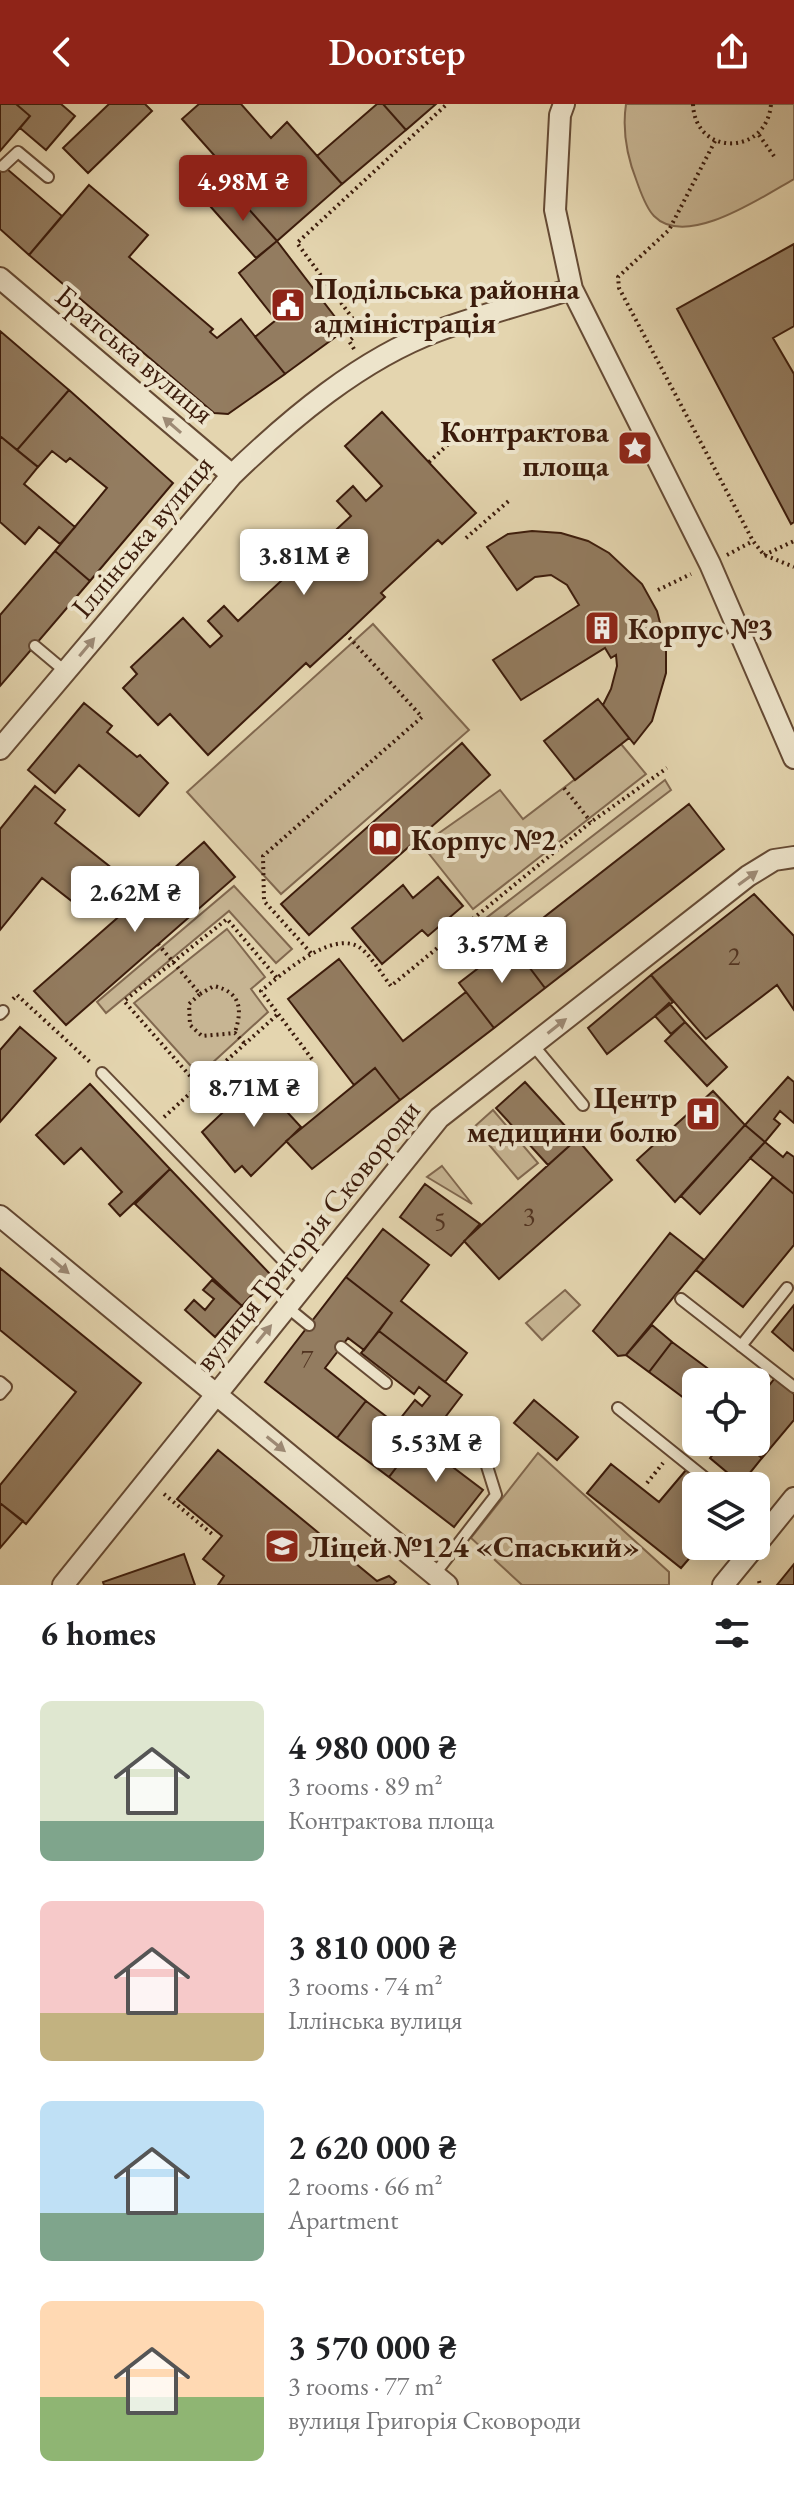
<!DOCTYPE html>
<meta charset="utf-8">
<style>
:root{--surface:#fff;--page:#f6f6f6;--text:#202124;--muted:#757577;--accent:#8f2418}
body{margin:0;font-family:"EB Garamond",serif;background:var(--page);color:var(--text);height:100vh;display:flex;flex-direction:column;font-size:30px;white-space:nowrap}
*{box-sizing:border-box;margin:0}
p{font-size:26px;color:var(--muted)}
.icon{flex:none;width:44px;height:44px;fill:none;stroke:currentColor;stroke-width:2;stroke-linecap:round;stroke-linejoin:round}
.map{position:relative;height:1481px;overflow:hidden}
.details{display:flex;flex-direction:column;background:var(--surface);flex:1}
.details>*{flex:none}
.tools{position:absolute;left:682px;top:1264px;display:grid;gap:16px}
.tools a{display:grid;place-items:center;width:88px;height:88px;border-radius:12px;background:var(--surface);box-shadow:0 4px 20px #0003;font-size:40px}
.price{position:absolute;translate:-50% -68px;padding:0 18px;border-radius:8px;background:#fff;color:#222;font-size:26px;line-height:52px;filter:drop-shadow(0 2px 4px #0008)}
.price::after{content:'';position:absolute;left:50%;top:48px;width:24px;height:18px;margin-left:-12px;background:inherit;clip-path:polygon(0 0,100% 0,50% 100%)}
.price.selected{background:var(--accent);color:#fff}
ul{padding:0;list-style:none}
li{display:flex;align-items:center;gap:24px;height:200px;padding:0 40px}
li span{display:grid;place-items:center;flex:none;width:224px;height:160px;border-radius:12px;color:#555}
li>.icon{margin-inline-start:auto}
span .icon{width:96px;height:96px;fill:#fffc;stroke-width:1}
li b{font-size:34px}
h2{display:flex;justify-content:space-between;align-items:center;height:96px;padding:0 40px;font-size:34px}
header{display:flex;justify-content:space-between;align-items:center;height:104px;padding:0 40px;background:var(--accent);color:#fff;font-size:36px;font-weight:600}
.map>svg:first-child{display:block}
.green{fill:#c7b593;stroke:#81684f;stroke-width:2}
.building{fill:#937c60;stroke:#3b1b0b;stroke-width:2}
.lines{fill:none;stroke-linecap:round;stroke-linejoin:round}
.lane-casing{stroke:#654a34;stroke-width:14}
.street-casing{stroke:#654a34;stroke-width:24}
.path{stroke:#3b1b0b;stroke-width:4;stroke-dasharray:2 4;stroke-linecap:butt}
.lane{stroke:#ede4cb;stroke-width:10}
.street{stroke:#ede4cb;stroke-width:20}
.oneway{fill:#9d8a75}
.labels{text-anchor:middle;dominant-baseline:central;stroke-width:8;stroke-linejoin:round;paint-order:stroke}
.number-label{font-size:26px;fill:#513320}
.poi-label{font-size:30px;font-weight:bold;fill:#3b1b0b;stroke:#ede4cb;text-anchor:start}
.street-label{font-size:30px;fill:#3b1b0b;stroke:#ede4cb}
</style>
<header><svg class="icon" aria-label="back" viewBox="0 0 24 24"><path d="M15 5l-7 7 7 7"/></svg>Doorstep<svg class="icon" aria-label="share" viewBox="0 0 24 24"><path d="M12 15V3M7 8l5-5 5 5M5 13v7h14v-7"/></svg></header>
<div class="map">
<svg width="794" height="1481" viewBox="0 0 794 1481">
<rect width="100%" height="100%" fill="#e4d5af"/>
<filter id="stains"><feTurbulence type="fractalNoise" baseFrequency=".0025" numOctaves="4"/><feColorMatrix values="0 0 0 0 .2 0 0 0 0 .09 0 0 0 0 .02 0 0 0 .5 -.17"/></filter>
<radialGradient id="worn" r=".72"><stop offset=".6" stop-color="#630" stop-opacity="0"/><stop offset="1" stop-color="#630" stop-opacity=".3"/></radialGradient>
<path class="green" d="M626,0H794V75C762,93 686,145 654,112C646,104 641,89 637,78C627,53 622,27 626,0Z
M373,520L469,626L281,790L187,688Z
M621,640L646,670L473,805L422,741L500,686L523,715Z
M665,676L671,686L488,826L481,818Z
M234,782L292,845L276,859L229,807L106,909L97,898Z
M227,825L265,873L251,885L268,908L199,971L134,899Z
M493,1006L538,1059L518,1075L474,1023Z
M442,1062L472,1100L427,1073Z
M565,1186L580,1201L542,1236L526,1219Z
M538,1349L669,1468V1481H522L471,1434Z"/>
<path class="building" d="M0,0H16L30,12L0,47Z
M16,0H61L75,12L46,46L20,24L30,12Z
M109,0H145L152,7L88,69L63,44Z
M199,0H241L271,34L287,18L342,80L277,137L230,84L238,78L182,15Z
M377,0H383L406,26L342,80L317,52Z
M383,0H436L406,26Z
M0,59L62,112L29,151L0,125Z
M89,81L148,131L129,153L213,225L210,228L217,234L241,215L285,270L228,310L214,309L29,151Z
M230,84L277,137L256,154L210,102Z
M277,137L345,226L285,270L255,233L276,216L239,169Z
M794,140V222L773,234L794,270V418L791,420L677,205Z
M0,227L69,286L17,346L0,332Z
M69,286L173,379L90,477L55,447L107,384L70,354L66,358L52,347L38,363L17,346Z
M382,308L476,409L442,440L438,436L381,489L385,493L346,530L310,563L306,559L208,651L170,610L158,621L123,584L137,570L131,563L183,514L210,543L222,532L208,517L224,502L238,517L351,412L337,397L353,382L366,397L382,382L345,342Z
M0,332L38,363L24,380L75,423L60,440L39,423L25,440L0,418Z
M532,427L561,429L588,437L609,449L642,480L657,507L666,542V569L652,617L634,640L603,601L611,585L617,562L616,551L611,554L605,544L521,596L493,556L579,501L567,481L551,471L535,473L517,486L487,443L508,430Z
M55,447L90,477L0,582V511Z
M598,595L629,634L575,676L544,637Z
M84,599L112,622L107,628L137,653L140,651L168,679L139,712L79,661L55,689L28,666Z
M462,639L490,671L309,831L281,800Z
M35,682L65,706L55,719L118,769L87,809L42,774L0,826V725Z
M689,700L724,745L545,884L511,839Z
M204,738L235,773L66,921L34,887Z
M438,773L463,802L428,832L422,826L382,860L352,824L403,781L413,794Z
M754,790L794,832V906L777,881L706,935L651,871Z
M511,839L545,884L494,924L459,879Z
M339,855L403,937L466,888L494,924L400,996L375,964L354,981L288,895Z
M651,871L673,898L607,950L588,924Z
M669,899L685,918L671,930L655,912Z
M685,918L727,963L707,982L665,937Z
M20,923L56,954L0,1018V946Z
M375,964L400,996L312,1065L286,1037Z
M788,973L794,978V1019L780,1007L774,1015L780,1020L765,1038L745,1021Z
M277,978L297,999L288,1009L301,1023L251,1072L242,1062L235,1068L202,1028L239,993L247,1000L259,988L263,993Z
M525,978L577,1035L548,1061L496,1004Z
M90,980L170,1065L120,1112L109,1100L122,1088L81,1044L64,1060L36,1031Z
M713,987L745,1021L675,1098L637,1056Z
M745,1021L765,1038L700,1110L681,1092Z
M577,1035L612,1076L499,1175L464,1137Z
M765,1038L783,1053L787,1048L794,1053V1090L750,1054Z
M170,1065L270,1170L242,1202L135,1100Z
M773,1073L794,1090V1141L743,1203L696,1166Z
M425,1080L480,1120L451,1152L400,1113Z
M383,1125L429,1161L401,1197L467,1249L445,1278L379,1227L392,1209L346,1173Z
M670,1129L704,1156L626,1251L618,1252L593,1227Z
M0,1164L141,1279L26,1420L0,1399V1381L76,1288L0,1226Z
M346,1173L392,1209L364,1246L348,1234L325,1264L366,1297L337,1334L265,1278Z
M212,1176L242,1202L215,1233L185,1206L194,1196L205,1206L214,1195L203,1186Z
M794,1201V1247L772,1228Z
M652,1221L672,1238L649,1268L626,1251Z
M379,1227L462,1291L424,1341L396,1320L415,1296L422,1302L430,1292L419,1283L414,1290L361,1249Z
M672,1238L726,1278H696V1303L649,1268Z
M775,1274L794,1290V1316L762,1354L742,1338H756V1298Z
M534,1296L578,1333L557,1356L514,1319Z
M366,1297L417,1336L389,1373L337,1334Z
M417,1336L483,1386L454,1423L389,1373Z
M723,1338H742L762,1354L741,1380L710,1354Z
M218,1346L377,1477L389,1472L396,1478L393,1481H218L224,1472L203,1455L222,1432L177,1395Z
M611,1360L659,1398L686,1366L705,1382H696V1442H700L681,1464L587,1389Z
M0,1399L23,1417L0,1444Z
M184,1450L195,1481H104L103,1478Z
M794,1460V1481H777Z"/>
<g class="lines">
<defs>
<path id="lane" d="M3,62L18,48L48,73
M35,542L66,568
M0,910L3,907
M533,941L583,1001
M102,969L305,1179
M681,1195L794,1283
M287,1203L309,1221
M741,1242L787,1184
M341,1243L386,1279
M0,1278L6,1283L0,1290
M618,1304L715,1382
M434,1471L496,1391L481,1343"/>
<path id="street" d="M564,0L560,11L555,106L572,185L710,460L794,654
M0,174L232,371
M0,645L232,371C290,315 361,255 437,227C481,211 527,199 572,185
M0,1112L447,1481
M756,1441L794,1394
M63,1481L439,1014L748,772L774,756L794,753
M723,1481L755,1442"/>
</defs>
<use href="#lane" class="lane-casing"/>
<use href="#street" class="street-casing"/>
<path class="path" d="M693,0C695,53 767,52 771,0
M759,31L776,55
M715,37L669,126L618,173L619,184L753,437L764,451L794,463
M354,245L349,237L356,231V219L297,139L447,0
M429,358L456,333
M466,434L511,395
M727,451L753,437
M764,451L794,437
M658,486L691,470
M564,684L591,718
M158,840L200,890L189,900L190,921L202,932L235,929L245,940
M311,849L264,797L263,752L422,613L346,530
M200,890L214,882C240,888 243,904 235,928
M13,895L17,891L91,959
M312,955L261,887C281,871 331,826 359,843C371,851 382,871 391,882L591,718L667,664
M198,981L124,897L227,815L277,874
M164,1013L278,910
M647,1379L663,1359
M164,1390L212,1430
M759,1477L760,1481"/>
<use href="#lane" class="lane"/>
<use href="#street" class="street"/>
</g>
<defs><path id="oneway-solid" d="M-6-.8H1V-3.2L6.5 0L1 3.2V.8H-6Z" transform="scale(2)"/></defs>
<g class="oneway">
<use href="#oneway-solid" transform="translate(172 321) rotate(-139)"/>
<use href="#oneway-solid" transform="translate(87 543) rotate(-50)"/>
<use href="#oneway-solid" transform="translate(748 774) rotate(-36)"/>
<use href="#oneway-solid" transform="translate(557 922) rotate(-38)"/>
<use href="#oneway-solid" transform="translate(60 1162) rotate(40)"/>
<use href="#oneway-solid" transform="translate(264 1230) rotate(-51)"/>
<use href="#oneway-solid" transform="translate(276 1340) rotate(39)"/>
</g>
<defs>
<symbol id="civic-square" viewBox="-11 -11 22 22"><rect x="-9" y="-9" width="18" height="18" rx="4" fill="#8f2418" stroke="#ede4cb"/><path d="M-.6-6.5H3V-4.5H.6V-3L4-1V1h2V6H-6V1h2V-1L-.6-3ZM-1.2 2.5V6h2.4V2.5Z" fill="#fff"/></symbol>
<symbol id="sight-square" viewBox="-11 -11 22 22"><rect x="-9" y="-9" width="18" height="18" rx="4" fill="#8f2418" stroke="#ede4cb"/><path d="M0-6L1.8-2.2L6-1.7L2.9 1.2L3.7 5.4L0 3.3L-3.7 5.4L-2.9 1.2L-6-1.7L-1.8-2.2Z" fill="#fff"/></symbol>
<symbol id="building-square" viewBox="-11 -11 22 22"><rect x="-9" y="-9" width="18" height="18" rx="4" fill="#8f2418" stroke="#ede4cb"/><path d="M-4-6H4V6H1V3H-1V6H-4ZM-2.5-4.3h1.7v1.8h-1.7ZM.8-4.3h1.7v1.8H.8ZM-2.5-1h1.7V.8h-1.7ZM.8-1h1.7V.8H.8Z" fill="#fff"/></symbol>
<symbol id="library-square" viewBox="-11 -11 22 22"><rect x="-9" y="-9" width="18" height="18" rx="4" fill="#8f2418" stroke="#ede4cb"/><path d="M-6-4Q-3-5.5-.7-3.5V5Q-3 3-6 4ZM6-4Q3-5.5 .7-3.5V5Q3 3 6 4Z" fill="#fff"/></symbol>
<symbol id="hospital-square" viewBox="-11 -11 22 22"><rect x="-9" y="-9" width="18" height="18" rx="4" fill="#8f2418" stroke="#ede4cb"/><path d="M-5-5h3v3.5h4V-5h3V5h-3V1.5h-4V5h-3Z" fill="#fff"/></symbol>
<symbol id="school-square" viewBox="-11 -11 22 22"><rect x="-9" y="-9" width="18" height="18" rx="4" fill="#8f2418" stroke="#ede4cb"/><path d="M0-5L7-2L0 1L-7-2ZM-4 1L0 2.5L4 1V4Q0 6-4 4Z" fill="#fff"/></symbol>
</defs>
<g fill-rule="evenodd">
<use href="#civic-square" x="268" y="181" width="40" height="40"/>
<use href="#sight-square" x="615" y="324" width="40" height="40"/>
<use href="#building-square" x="582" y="504" width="40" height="40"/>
<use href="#library-square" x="365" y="715" width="40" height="40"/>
<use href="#hospital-square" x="683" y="990" width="40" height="40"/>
<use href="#school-square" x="262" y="1422" width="40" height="40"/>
</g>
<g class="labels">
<g class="number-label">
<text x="734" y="852">2</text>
<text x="529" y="1112">3</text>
<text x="440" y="1117">5</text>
<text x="307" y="1255">7</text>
</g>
<g class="poi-label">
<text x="314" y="184">Подільська районна<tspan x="314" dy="34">адміністрація</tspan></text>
<text x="609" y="327" text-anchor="end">Контрактова<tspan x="609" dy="34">площа</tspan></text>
<text x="628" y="524">Корпус №3</text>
<text x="411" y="735">Корпус №2</text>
<text x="677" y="993" text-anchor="end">Центр<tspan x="677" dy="34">медицини болю</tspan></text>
<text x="308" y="1442">Ліцей №124 «Спаський»</text>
</g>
<g class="street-label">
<text transform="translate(135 250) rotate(40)">Братська вулиця</text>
<text transform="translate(142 432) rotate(-50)">Іллінська вулиця</text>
<text transform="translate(307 1131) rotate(-51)">вулиця Григорія Сковороди</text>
</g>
</g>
<rect width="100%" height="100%" filter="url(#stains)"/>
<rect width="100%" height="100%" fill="url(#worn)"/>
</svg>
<div class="tools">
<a><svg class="icon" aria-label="locate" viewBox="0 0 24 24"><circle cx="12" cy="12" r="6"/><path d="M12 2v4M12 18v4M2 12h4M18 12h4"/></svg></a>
<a><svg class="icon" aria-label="layers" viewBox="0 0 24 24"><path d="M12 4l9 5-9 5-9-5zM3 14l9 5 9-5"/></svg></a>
</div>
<b class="price selected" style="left:243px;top:119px">4.98M ₴</b>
<b class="price" style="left:304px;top:493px">3.81M ₴</b>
<b class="price" style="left:135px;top:830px">2.62M ₴</b>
<b class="price" style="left:502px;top:881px">3.57M ₴</b>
<b class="price" style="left:254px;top:1025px">8.71M ₴</b>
<b class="price" style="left:436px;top:1380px">5.53M ₴</b>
</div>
<section class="details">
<h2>6 homes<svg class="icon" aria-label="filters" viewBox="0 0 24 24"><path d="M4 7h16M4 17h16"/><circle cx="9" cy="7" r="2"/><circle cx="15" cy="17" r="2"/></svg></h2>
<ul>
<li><span style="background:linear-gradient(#dfe7d0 75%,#7fa58c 0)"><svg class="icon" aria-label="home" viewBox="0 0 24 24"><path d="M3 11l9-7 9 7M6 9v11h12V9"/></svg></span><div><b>4 980 000 ₴</b><p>3 rooms · 89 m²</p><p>Контрактова площа</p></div></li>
<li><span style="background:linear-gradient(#f6c9c9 70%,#c2b280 0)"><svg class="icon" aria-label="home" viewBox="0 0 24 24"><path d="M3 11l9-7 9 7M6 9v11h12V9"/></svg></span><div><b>3 810 000 ₴</b><p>3 rooms · 74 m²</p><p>Іллінська вулиця</p></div></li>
<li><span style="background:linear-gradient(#bfe0f5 70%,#7fa58c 0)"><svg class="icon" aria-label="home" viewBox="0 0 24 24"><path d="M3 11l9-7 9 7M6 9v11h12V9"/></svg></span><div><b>2 620 000 ₴</b><p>2 rooms · 66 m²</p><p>Apartment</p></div></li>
<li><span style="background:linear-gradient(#ffd9b3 60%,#8fb573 0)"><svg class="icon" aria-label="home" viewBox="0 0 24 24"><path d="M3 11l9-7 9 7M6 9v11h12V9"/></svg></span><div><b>3 570 000 ₴</b><p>3 rooms · 77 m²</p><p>вулиця Григорія Сковороди</p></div></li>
</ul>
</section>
